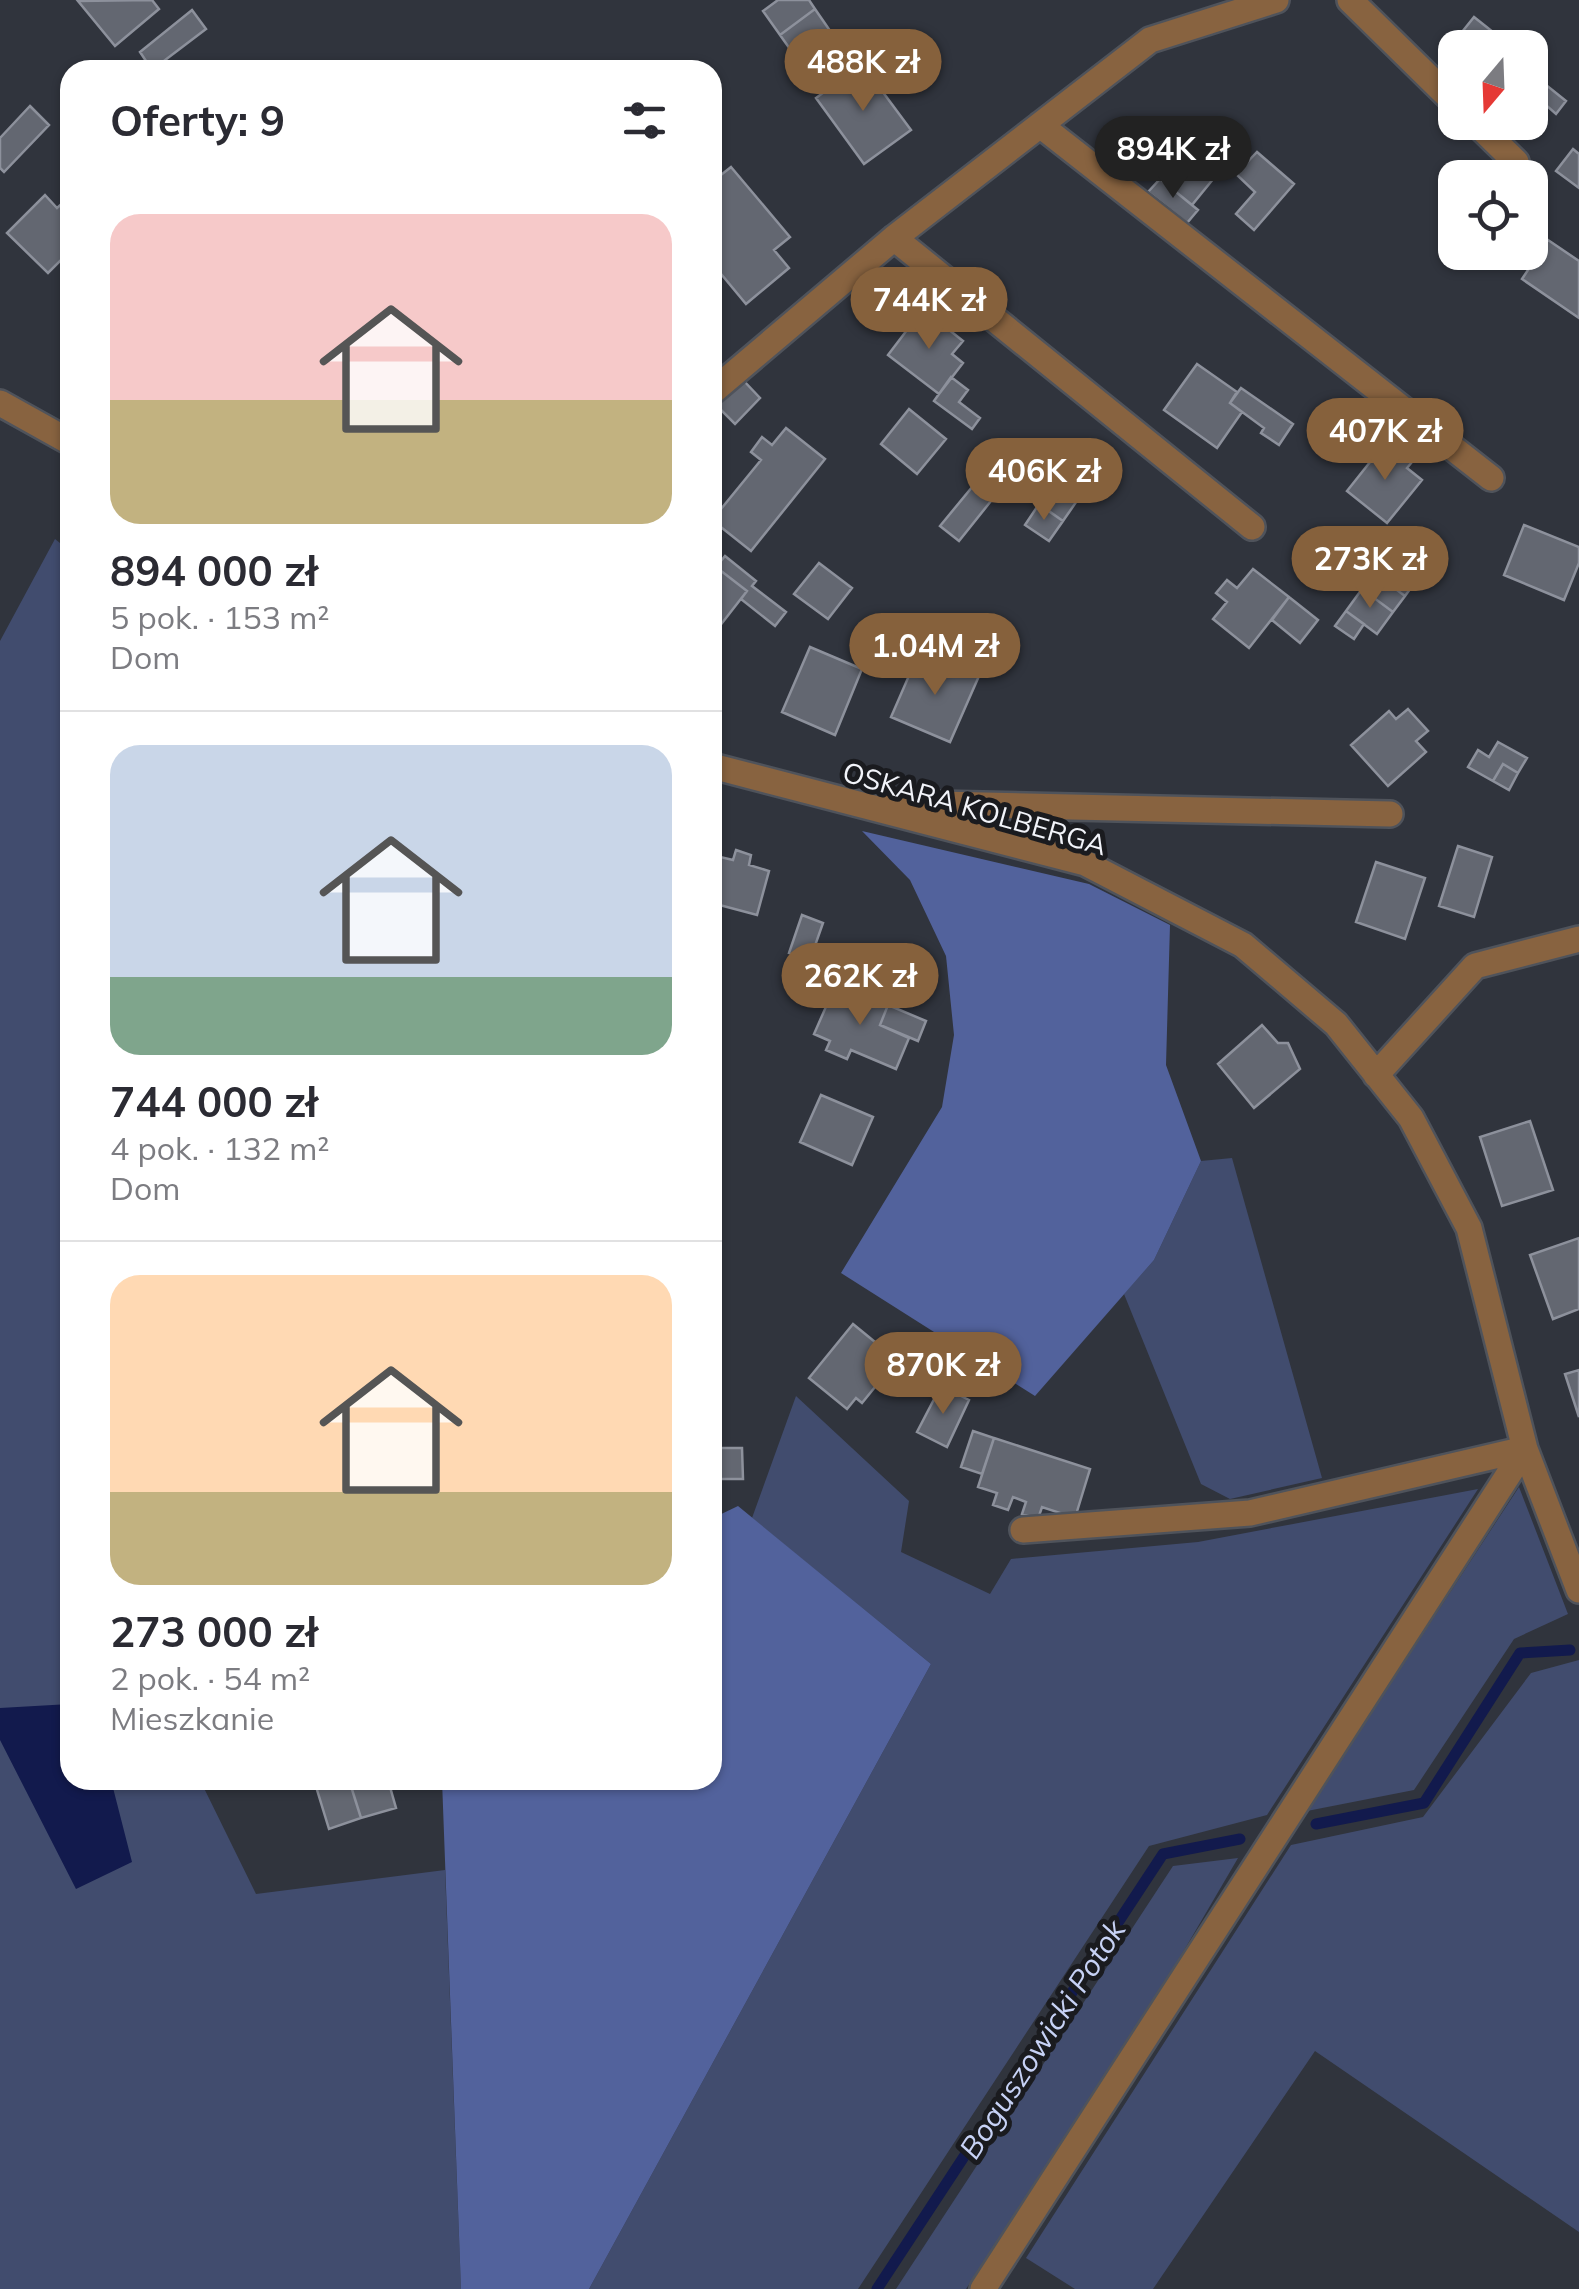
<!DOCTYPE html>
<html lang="pl">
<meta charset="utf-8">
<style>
:root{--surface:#fff;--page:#f2f2f3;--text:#2b2b33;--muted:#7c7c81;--line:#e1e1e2;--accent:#86613c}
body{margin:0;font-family:Mulish,sans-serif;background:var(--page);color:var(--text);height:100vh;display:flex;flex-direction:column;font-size:38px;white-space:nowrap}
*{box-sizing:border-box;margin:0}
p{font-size:32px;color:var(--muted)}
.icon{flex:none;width:55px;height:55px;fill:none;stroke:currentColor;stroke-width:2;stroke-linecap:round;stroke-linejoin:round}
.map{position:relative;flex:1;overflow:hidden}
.sheet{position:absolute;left:60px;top:60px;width:662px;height:1730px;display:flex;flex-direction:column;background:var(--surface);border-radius:30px;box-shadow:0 2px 8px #0004}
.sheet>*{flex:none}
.needle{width:65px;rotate:199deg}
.tools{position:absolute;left:1438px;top:30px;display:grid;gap:20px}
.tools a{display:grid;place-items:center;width:110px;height:110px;border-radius:20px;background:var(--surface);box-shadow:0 2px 8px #0004;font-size:50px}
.price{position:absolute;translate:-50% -85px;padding:0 22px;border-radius:35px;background:var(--accent);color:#fff;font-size:32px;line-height:65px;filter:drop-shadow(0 2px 5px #0008)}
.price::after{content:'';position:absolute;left:50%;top:60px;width:30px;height:22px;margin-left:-15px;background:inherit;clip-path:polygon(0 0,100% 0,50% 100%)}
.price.active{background:#222;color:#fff}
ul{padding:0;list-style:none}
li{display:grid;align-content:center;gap:20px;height:530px;padding:0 50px}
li+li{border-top:2px solid var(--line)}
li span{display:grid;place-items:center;height:310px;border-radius:30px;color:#555}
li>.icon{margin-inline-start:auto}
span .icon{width:180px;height:180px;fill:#fffc;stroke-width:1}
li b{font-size:42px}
h2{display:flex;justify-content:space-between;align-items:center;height:120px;padding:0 50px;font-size:42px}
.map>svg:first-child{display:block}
.green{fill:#414c6e}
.forest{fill:#52629c}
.water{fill:#121a4d}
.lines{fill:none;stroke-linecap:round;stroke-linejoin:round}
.stream{stroke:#121a4d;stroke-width:11}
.building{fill:#636771;stroke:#8d919c;stroke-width:2.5}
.minor-casing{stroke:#4f535b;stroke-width:30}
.minor{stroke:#886340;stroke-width:25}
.labels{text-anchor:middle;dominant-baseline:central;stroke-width:10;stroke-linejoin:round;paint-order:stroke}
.street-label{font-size:28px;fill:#f2f4fa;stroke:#1a1b1f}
.water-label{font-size:30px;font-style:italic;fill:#c7d2f5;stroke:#1a1b1f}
</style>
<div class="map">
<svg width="1579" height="2289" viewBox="0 0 1579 2289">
<rect width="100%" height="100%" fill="#30343d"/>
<path class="green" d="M55,539L70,551V1780H200L256,1894L445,1870L461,2289H0V641Z
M1232,1158L1322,1478L1230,1499L1201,1484L1124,1294L1154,1260L1201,1161Z
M796,1396L909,1501L901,1552L990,1594L1011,1559L1198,1542L1478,1489L1267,1815L1149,1846L858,2289H589L931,1664L752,1518Z
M1519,1487L1568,1614L1514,1639L1414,1790L1307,1811Z
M1579,1660V2232L1315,2051L1153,2289H1075L1026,2258L1291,1845L1423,1817L1531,1673Z
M1238,1858L1148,2012L966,2289H896L1173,1866Z"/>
<path class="forest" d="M862,831L1089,884L1170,925L1166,1065L1201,1161L1154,1260L1035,1396L841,1273L942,1107L954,1035L946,956L910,880Z
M738,1506L931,1664L589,2289H461L442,1780H712L713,1518Z"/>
<path class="water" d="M70,1704V1780H111L132,1862L76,1889L0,1740V1708Z"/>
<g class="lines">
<path class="stream" d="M1316,1824L1424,1803L1520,1653L1570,1650
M877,2289L1163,1854L1240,1839"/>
</g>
<path class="building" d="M152,0L159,9L115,46L78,1Z
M778,0H809L815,9L780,35L763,11Z
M815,9L835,38L800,63L780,35Z
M192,10L206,29L152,70L140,52Z
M1474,17L1513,48L1455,51L1450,47Z
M862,64L911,130L864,164L816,98Z
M1530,66L1539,74L1536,77L1566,101L1556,114L1546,105L1529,127L1523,122H1530Z
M30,106L49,125L4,172L0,168V138Z
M1184,137L1218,173L1192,205L1154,174Z
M1573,149L1579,154V188L1556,171Z
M1257,152L1294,184L1254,230L1236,214L1255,192L1236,174Z
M731,167L790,237L774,250L789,268L746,304L712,263V182Z
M1160,179L1198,210L1187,223L1148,192Z
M45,195L57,208L66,200L70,203V251L48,273L7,233Z
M1548,240L1579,261V318L1522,279Z
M923,309L963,341L952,354L963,363L939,394L888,355Z
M1197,364L1237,392L1230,403L1242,412L1217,448L1164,410Z
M951,377L968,390L959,402L980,418L972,429L934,401Z
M743,380L760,398L735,424L717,406Z
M1241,388L1293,424L1279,445L1261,433L1264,428L1230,403Z
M909,409L946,439L917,474L881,444Z
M786,428L825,459L751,551L712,520L761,460L751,452L762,437L772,445Z
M1386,442L1412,462L1407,468L1422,480L1387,523L1347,491Z
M1052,443L1077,460L1073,465L1092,479L1063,521L1018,490L1025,480L1012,471L1021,458L1035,467Z
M973,486L991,501L959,541L940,526Z
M1039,504L1063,521L1049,541L1025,525Z
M1524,525L1579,547V563L1564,600L1504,575Z
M1346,553L1374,573L1362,589L1334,569Z
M725,556L756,581L752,586L786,612L775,626L741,599L747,591L716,567Z
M1384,558L1416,581L1405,596L1374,573Z
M819,563L852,588L828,619L794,594Z
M716,567L747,591L719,627L712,621Z
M1253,569L1289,597L1249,648L1213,619L1227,602L1216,593L1227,580L1237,588Z
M1374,573L1405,596L1393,612L1362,589Z
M1362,589L1393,612L1377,634L1346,611Z
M1289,597L1318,620L1300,643L1272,620Z
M1346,611L1364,624L1354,639L1335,626Z
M810,647L862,669L835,735L782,712Z
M918,655L979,676L950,742L891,717Z
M1408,709L1428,731L1416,741L1426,752L1388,786L1351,745L1389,711L1396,719Z
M1498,742L1527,758L1518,773L1503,764L1493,781L1468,767L1478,750L1489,757Z
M1503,764L1518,773L1509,790L1493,781Z
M1458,846L1492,857L1474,917L1439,906Z
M736,850L751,855L749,865L769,871L757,915L712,903V855L733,860Z
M1376,862L1425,878L1405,939L1356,922Z
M802,915L823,923L810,960L789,953Z
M836,984L888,1005L880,1025L909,1038L896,1069L851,1050L847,1059L826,1050L830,1041L814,1034Z
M888,1005L926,1021L918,1041L880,1025Z
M1262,1025L1278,1043H1288L1300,1069L1254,1108L1218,1064Z
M821,1095L873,1117L852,1165L800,1142Z
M1530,1121L1553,1190L1502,1206L1480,1137Z
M1579,1238V1309L1553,1319L1530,1255Z
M853,1324L897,1360L862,1403L856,1398L847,1409L809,1378Z
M1579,1370V1417L1565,1374Z
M941,1386L969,1400L947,1447L917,1432Z
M973,1431L994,1438L982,1474L961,1467Z
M994,1438L1090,1469L1075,1518L1042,1507L1038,1519L1022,1514L1026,1502L1013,1497L1008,1510L993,1505L997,1493L978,1487Z
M712,1448H742L743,1479H712Z
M314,1780H349L361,1818L329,1829Z
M349,1780H388L396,1808L361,1818Z"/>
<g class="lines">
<defs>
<path id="minor" d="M1350,0L1455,103
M1475,122L1516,162
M1040,125L1491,478
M894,238L1252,527
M712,392L894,238L1150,40L1276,0
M0,403L70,442
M712,766L1085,863L1243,945L1336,1024L1411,1118L1469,1228L1525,1449L1579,1590
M891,803L1390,814
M1376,1075L1475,966L1579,939
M1023,1530L1250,1513L1525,1449
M983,2289L1525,1449"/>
</defs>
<use href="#minor" class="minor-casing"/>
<use href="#minor" class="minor"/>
</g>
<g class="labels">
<g class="street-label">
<text transform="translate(975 808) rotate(16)">OSKARA KOLBERGA</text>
</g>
<g class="water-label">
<text transform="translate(1042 2039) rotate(-57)">Boguszowicki Potok</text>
</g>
</g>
</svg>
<div class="tools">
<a><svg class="needle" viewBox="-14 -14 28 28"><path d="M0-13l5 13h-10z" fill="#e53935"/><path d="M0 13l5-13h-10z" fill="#7c7c81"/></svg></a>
<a><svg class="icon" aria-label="locate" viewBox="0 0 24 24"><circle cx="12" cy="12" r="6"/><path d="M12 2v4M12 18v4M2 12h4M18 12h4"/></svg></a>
</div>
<b class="price" style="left:863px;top:114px">488K zł</b>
<b class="price active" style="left:1173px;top:201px">894K zł</b>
<b class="price" style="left:929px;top:352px">744K zł</b>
<b class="price" style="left:1385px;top:483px">407K zł</b>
<b class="price" style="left:1044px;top:523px">406K zł</b>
<b class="price" style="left:1370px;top:611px">273K zł</b>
<b class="price" style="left:935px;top:698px">1.04M zł</b>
<b class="price" style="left:860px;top:1028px">262K zł</b>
<b class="price" style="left:943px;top:1417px">870K zł</b>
<section class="sheet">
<h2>Oferty: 9<svg class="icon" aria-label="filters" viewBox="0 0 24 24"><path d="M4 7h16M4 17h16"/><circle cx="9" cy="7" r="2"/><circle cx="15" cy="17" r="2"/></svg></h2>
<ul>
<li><span style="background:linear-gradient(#f6c9c9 60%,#c2b280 0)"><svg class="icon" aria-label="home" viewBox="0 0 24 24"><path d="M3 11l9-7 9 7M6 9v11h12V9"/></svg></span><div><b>894 000 zł</b><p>5 pok. · 153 m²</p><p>Dom</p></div></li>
<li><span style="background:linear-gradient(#c9d6e8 75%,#7fa58c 0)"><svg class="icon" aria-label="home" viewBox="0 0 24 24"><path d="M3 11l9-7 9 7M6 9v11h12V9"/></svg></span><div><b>744 000 zł</b><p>4 pok. · 132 m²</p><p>Dom</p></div></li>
<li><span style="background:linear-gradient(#ffd9b3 70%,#c2b280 0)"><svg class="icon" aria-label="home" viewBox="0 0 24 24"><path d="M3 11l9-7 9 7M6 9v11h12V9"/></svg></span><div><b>273 000 zł</b><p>2 pok. · 54 m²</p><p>Mieszkanie</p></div></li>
</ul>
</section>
</div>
